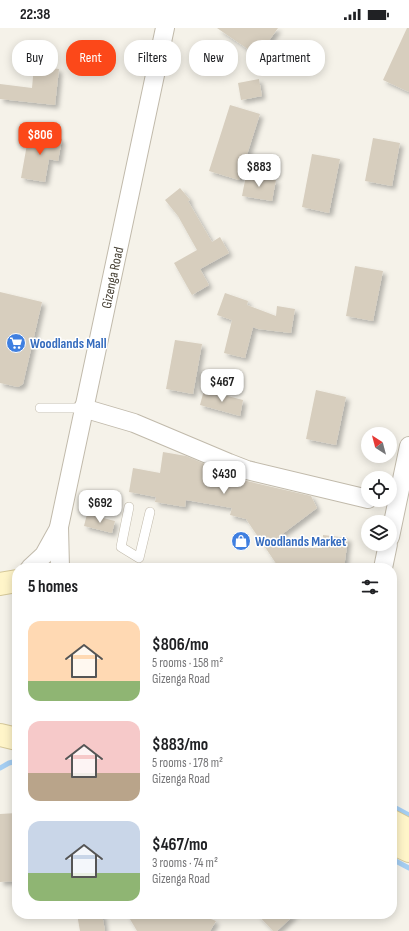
<!DOCTYPE html>
<meta charset="utf-8">
<style>
:root{--surface:#fff;--page:#f6f6f6;--text:#202124;--muted:#757577;--accent:#fc4819}
body{margin:0;font-family:"Sofia Sans Condensed",sans-serif;background:var(--page);color:var(--text);height:100vh;display:flex;flex-direction:column;font-size:15px;white-space:nowrap}
*{box-sizing:border-box;margin:0}
p{font-size:13px;color:var(--muted)}
.icon{flex:none;width:22px;height:22px;fill:none;stroke:currentColor;stroke-width:2;stroke-linecap:round;stroke-linejoin:round}
.map{position:relative;flex:1;overflow:hidden}
.drawer{position:absolute;left:12px;top:535px;width:385px;height:356px;display:flex;flex-direction:column;background:var(--surface);border-radius:16px;box-shadow:0 2px 10px #0003}
.drawer>*{flex:none}
.top-card{position:absolute;left:12px;top:12px;width:385px;height:36px;display:flex;gap:8px}
.needle{width:26px;rotate:324deg}
.buttons{position:absolute;left:361px;top:399px;display:grid;gap:8px}
.buttons a{display:grid;place-items:center;width:36px;height:36px;border-radius:50%;background:var(--surface);box-shadow:0 2px 10px #0003;font-size:20px}
.price{position:absolute;translate:-50% -34px;padding:0 9px;border-radius:8px;background:#fff;color:#222;font-size:13px;line-height:26px;filter:drop-shadow(0 1px 2px #0008)}
.price::after{content:'';position:absolute;left:50%;top:24px;width:12px;height:9px;margin-left:-6px;background:inherit;clip-path:polygon(0 0,100% 0,50% 100%)}
.price.current{background:var(--accent);color:#fff}
ul{padding:0;list-style:none}
li{display:flex;align-items:center;gap:12px;height:100px;padding:0 16px}
li span{display:grid;place-items:center;flex:none;width:112px;height:80px;border-radius:12px;color:#555}
li>.icon{margin-inline-start:auto}
span .icon{width:48px;height:48px;fill:#fffc;stroke-width:1}
li b{font-size:17px}
h2{display:flex;justify-content:space-between;align-items:center;height:48px;padding:0 16px;font-size:17px}
.chip{padding:0 14px;border-radius:16px;background:var(--surface);box-shadow:0 2px 10px #0003;font-size:14px;line-height:36px}
.chip.current{background:var(--accent);color:#fff}
.status{display:flex;justify-content:space-between;align-items:center;height:28px;padding:0 20px;background:var(--surface);direction:ltr}
.status svg{height:11px;fill:currentColor}
.map>svg:first-child{display:block}
.lines{fill:none;stroke-linecap:round;stroke-linejoin:round}
.stream{stroke:#a5cef2;stroke-width:5}
.building{fill:#d7cebe;filter:url(#shadow)}
.service-casing{stroke:#c1baab;stroke-width:10}
.minor-casing{stroke:#c1baab;stroke-width:20}
.secondary-casing{stroke:#d5c899;stroke-width:24}
.service{stroke:#fff;stroke-width:9}
.minor{stroke:#fff;stroke-width:18}
.secondary{stroke:#fff5c9;stroke-width:22}
.labels{text-anchor:middle;dominant-baseline:central;stroke-width:3;stroke-linejoin:round;paint-order:stroke}
.street-label{font-size:14px;fill:#494337;stroke:#fff}
.shop-label{font-size:14px;font-weight:bold;fill:#366cbe;stroke:#fff;text-anchor:start}
</style>
<div class="status"><b>22:38</b><svg viewBox="0 0 49 12"><path d="M0 12V9h3v3zM5 12V6h3v6zM10 12V3h3v9zM15 12V0h3v12zM26 1h20v11H26zM47 4h2v5h-2z"/></svg></div>
<div class="map">
<svg width="409" height="903" viewBox="0 0 409 903">
<defs>
<filter id="shadow"><feDropShadow dx="3.5" dy="3.5" stdDeviation="2" flood-color="#0004"/></filter>
</defs>
<rect width="100%" height="100%" fill="#f5f2e9"/>
<g class="lines">
<path class="stream" d="M0,740L9,735L17,733
M392,778L409,787
M392,831L409,840"/>
</g>
<path class="building" d="M217,0H278L258,28Z
M407,0H409V64L383,52Z
M34,38L59,41L55,77L0,71V56L32,60Z
M259,51L262,68L241,72L238,55Z
M230,77L260,86L239,152L209,143Z
M29,105L62,111L58,133L49,131L45,154L21,150Z
M373,110L400,115L392,158L365,153Z
M312,126L340,131L329,185L302,179Z
M246,147L276,152L272,173L242,168Z
M180,160L190,172L188,173L212,214L220,209L229,225L200,241L209,257L192,267L174,235L197,222L178,188L165,172Z
M355,238L383,243L373,293L346,288Z
M0,264L42,274L23,356L18,359L0,355Z
M225,265L248,273L247,277L276,288L277,278L295,281L291,305L258,301L253,299L245,330L224,325L232,292L217,287Z
M175,312L202,316L193,366L166,361Z
M204,362L243,372L240,388L200,377Z
M316,362L346,369L336,417L306,411Z
M163,424L186,428L238,450V451L311,468L317,480L265,519L246,491L230,487L232,480L186,472L185,479L155,474L156,469L129,464L133,440L160,445Z
M87,486L115,493L112,505L84,498Z
M323,507L348,510L344,540H279L265,519L322,520Z
M17,785V853L0,854V786Z
M77,886H102L105,903H80Z
M127,886H198L216,893L210,903H137Z
M257,886H295L277,903H273Z"/>
<g class="lines">
<defs>
<path id="service" d="M40,380H83
M129,479L121,519L139,530L150,484"/>
<g id="minor">
<path d="M83,380L134,395L229,435L247,442L368,471"/>
<path d="M390,509L409,418"/>
<path d="M30,540L44,527L59,500"/>
<path id="s1" d="M60,540L59,499L165,0"/>
<path d="M383,540L388,516"/>
</g>
<path id="secondary" d="M0,556L17,553
M0,707L17,711
M392,793L409,802
M392,815L409,823"/>
</defs>
<use href="#service" class="service-casing"/>
<use href="#minor" class="minor-casing"/>
<use href="#secondary" class="secondary-casing"/>
<use href="#service" class="service"/>
<use href="#minor" class="minor"/>
<use href="#secondary" class="secondary"/>
</g>
<defs>
<symbol id="supermarket-disc" viewBox="-11 -11 22 22"><circle r="9.5" fill="#3f7fe0" stroke="#fff"/><path d="M-6-5.5h2.5l.6 2H6L4.5 2H-2.5L-4.4-4H-6ZM-1.5 3.2a1.3 1.3 0 1 0 .1 0ZM3 3.2a1.3 1.3 0 1 0 .1 0Z" fill="#fff"/></symbol>
<symbol id="shop-disc" viewBox="-11 -11 22 22"><circle r="9.5" fill="#3f7fe0" stroke="#fff"/><path d="M-5-2.5h2.3a2.7 3.5 0 0 1 5.4 0H5L5.5 6h-11ZM-1.5-2.5h3a1.5 2.3 0 0 0-3 0Z" fill="#fff"/></symbol>
</defs>
<g fill-rule="evenodd">
<use href="#supermarket-disc" x="5" y="304" width="22" height="22"/>
<use href="#shop-disc" x="230" y="502" width="22" height="22"/>
</g>
<g class="labels">
<g class="street-label">
<text stroke="none"><textPath href="#s1" startOffset="296">Gizenga Road</textPath></text>
</g>
<g class="shop-label">
<text x="30" y="315">Woodlands Mall</text>
<text x="255" y="513">Woodlands Market</text>
</g>
</g>
</svg>
<div class="buttons">
<a><svg class="needle" viewBox="-14 -14 28 28"><path d="M0-13l5 13h-10z" fill="#e53935"/><path d="M0 13l5-13h-10z" fill="#757577"/></svg></a>
<a><svg class="icon" aria-label="locate" viewBox="0 0 24 24"><circle cx="12" cy="12" r="6"/><path d="M12 2v4M12 18v4M2 12h4M18 12h4"/></svg></a>
<a><svg class="icon" aria-label="layers" viewBox="0 0 24 24"><path d="M12 4l9 5-9 5-9-5zM3 14l9 5 9-5"/></svg></a>
</div>
<b class="price current" style="left:40px;top:128px">$806</b>
<b class="price" style="left:259px;top:160px">$883</b>
<b class="price" style="left:222px;top:375px">$467</b>
<b class="price" style="left:224px;top:467px">$430</b>
<b class="price" style="left:100px;top:496px">$692</b>
<div class="top-card">
<a class="chip">Buy</a>
<a class="chip current">Rent</a>
<a class="chip">Filters</a>
<a class="chip">New</a>
<a class="chip">Apartment</a>
</div>
<section class="drawer">
<h2>5 homes<svg class="icon" aria-label="filters" viewBox="0 0 24 24"><path d="M4 7h16M4 17h16"/><circle cx="9" cy="7" r="2"/><circle cx="15" cy="17" r="2"/></svg></h2>
<ul>
<li><span style="background:linear-gradient(#ffd9b3 75%,#8fb573 0)"><svg class="icon" aria-label="home" viewBox="0 0 24 24"><path d="M3 11l9-7 9 7M6 9v11h12V9"/></svg></span><div><b>$806/mo</b><p>5 rooms · 158 m²</p><p>Gizenga Road</p></div></li>
<li><span style="background:linear-gradient(#f6c9c9 65%,#b9a48a 0)"><svg class="icon" aria-label="home" viewBox="0 0 24 24"><path d="M3 11l9-7 9 7M6 9v11h12V9"/></svg></span><div><b>$883/mo</b><p>5 rooms · 178 m²</p><p>Gizenga Road</p></div></li>
<li><span style="background:linear-gradient(#c9d6e8 65%,#8fb573 0)"><svg class="icon" aria-label="home" viewBox="0 0 24 24"><path d="M3 11l9-7 9 7M6 9v11h12V9"/></svg></span><div><b>$467/mo</b><p>3 rooms · 74 m²</p><p>Gizenga Road</p></div></li>
</ul>
</section>
</div>
